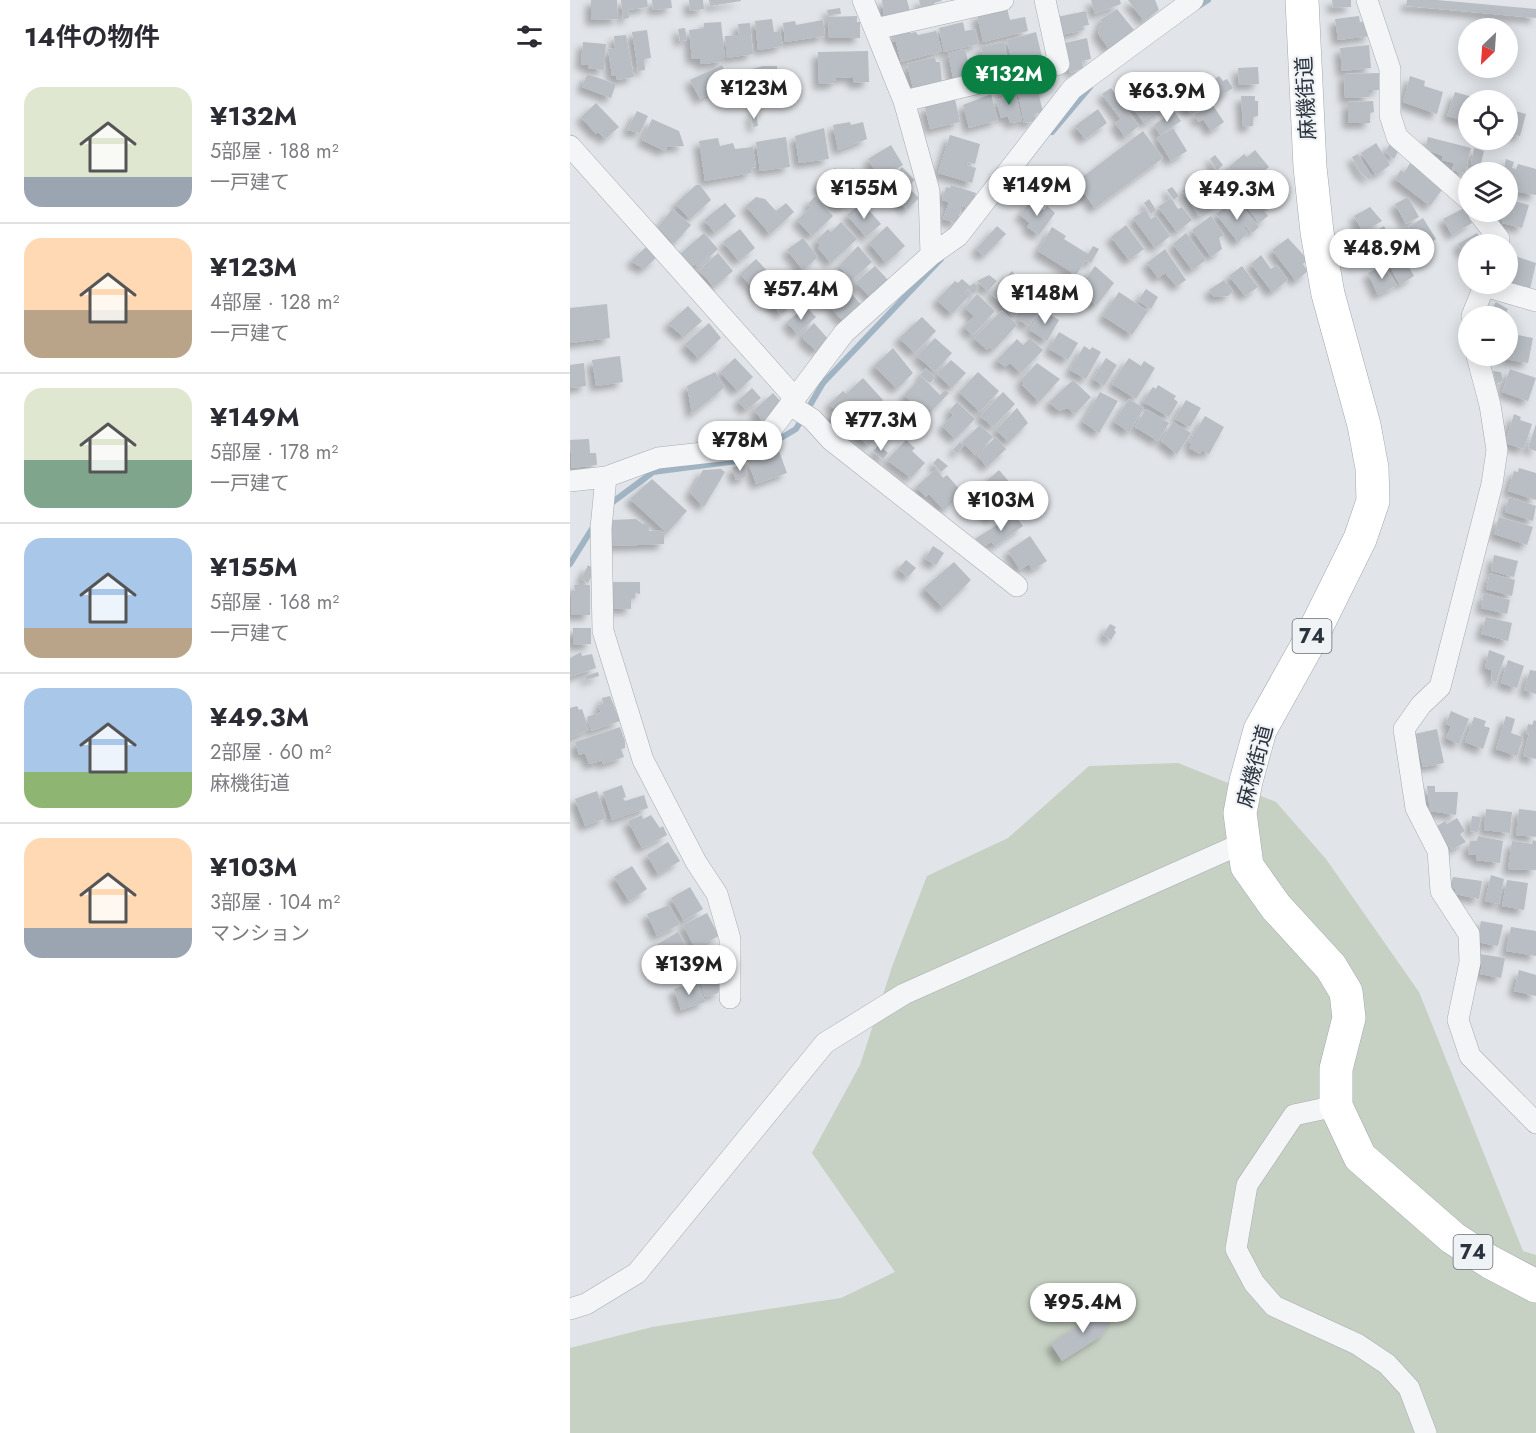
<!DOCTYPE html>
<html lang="ja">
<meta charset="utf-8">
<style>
:root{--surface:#fff;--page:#f2f2f3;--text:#2b2b33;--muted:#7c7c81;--line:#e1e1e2;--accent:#0b8043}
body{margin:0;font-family:Jost,"Noto Sans JP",sans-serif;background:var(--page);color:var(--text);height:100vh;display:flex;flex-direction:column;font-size:22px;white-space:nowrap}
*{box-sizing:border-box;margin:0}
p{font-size:20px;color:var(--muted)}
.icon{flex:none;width:33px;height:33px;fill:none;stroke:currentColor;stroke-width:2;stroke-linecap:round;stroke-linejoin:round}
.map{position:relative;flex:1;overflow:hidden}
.sheet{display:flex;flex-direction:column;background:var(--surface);width:570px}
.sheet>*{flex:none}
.needle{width:39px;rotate:205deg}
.controls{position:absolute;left:888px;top:18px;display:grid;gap:12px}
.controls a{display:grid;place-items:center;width:60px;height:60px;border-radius:50%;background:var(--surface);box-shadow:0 3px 15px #0003;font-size:30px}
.price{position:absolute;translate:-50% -51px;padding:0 14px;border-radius:21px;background:#fff;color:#222;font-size:20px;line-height:39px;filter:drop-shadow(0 2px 3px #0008)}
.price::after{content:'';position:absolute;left:50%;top:36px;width:18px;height:14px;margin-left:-9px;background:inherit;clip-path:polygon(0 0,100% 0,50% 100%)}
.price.on{background:var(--accent);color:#fff}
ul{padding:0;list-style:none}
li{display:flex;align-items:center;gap:18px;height:150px;padding:0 24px}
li+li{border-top:2px solid var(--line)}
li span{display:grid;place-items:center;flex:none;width:168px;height:120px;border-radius:18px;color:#555}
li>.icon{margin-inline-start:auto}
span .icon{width:72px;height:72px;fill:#fffc;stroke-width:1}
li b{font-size:26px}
h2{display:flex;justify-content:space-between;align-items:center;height:72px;padding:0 24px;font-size:26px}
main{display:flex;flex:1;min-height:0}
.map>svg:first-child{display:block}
.green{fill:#c7d1c3}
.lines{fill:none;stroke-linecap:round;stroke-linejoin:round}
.stream{stroke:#a0b4c4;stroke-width:6}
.building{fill:#b9bec4;filter:url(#shadow)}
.minor-casing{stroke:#a7abb2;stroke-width:22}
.primary-casing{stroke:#a1a9b2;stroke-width:34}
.minor{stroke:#f3f5f7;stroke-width:21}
.primary{stroke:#fff;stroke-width:33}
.labels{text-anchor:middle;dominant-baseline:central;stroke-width:4.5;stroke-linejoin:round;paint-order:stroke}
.shield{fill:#f0f3f6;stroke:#666d75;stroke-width:1.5}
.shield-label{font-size:20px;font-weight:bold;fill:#2b333e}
.street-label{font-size:21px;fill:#2b333e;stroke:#f0f3f6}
</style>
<main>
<section class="sheet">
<h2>14件の物件<svg class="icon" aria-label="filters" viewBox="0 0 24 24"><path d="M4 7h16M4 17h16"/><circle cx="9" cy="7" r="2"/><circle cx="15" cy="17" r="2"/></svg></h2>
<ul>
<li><span style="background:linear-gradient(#dfe7d0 75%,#9aa5b1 0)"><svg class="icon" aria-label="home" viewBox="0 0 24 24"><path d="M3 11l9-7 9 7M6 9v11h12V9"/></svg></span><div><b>¥132M</b><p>5部屋 · 188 m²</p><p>一戸建て</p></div></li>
<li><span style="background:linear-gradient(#ffd9b3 60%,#b9a48a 0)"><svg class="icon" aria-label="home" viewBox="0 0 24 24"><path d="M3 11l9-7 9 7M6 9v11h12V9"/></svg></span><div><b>¥123M</b><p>4部屋 · 128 m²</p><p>一戸建て</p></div></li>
<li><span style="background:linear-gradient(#dfe7d0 60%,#7fa58c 0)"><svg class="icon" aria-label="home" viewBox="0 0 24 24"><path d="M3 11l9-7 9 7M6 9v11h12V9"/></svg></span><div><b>¥149M</b><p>5部屋 · 178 m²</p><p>一戸建て</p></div></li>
<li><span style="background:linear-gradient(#a9c7e8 75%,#b9a48a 0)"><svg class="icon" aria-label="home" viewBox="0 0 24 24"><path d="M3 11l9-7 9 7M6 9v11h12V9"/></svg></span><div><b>¥155M</b><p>5部屋 · 168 m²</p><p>一戸建て</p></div></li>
<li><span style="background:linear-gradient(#a9c7e8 70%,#8fb573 0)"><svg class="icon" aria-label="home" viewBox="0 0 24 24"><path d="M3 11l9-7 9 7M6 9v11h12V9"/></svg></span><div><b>¥49.3M</b><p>2部屋 · 60 m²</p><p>麻機街道</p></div></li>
<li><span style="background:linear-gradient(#ffd9b3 75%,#9aa5b1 0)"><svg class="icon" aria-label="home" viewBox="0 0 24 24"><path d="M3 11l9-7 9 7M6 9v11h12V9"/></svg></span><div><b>¥103M</b><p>3部屋 · 104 m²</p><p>マンション</p></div></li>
</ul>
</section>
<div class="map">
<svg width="966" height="1433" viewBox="0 0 966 1433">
<defs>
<filter id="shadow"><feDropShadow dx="-5.5" dy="5.5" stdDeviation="3" flood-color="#0004"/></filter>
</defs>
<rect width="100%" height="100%" fill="#e1e4e8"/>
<path class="green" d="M608,763L706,802L756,859L849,992L953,1251L966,1255V1433H0V1348L82,1327L271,1298L325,1272L242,1153L290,1065L323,964L357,876L438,838L519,766Z"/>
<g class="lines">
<path class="stream" d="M627,7L638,0
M482,132L520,87
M40,504L83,472L174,460L226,429L253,383L371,259
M0,564L25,524"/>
</g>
<path class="building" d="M21,0H47L48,19L21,20Z
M51,0H77L78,7L58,10L59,18L53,19Z
M82,0H101L102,8L83,10Z
M119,0H133L134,9L120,11Z
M139,0H171V1L140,6Z
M312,0H337L340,11L314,16Z
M349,0H371L372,1L364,3L365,7L351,9Z
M521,0H550L551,4L525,14Z
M558,0H585L589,10L574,21Z
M762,0H781V7L763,8Z
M837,0H867L966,9V18L836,6Z
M270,8L271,14L258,15L257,10Z
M437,8L440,20L455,17L458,31L413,42L407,15Z
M547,9L564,30L539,49L529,35L528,28L533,24L530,20Z
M516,11L519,25L513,26L514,30L491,35L487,17Z
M287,16V22H290V38H259L258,17Z
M789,16L790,22L798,21L800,36L768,40L765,19Z
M202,19L204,32L210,31L213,46L188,50L185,21Z
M253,20L255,36L215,42L213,23L225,21L226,25Z
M151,22L155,58H152V62L131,64L130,59H122L119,30L134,28V23Z
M393,22L395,31L405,29L409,44L374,52L369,28Z
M180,23L183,54L157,58L155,36L169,35L168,24Z
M115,28L117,40L110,41L108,29Z
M339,29L340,33L346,32L348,35L366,31L372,51L331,62L326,42H323L321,36L323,33Z
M77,30L81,58L74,59L75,70L68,71L62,32Z
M466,32L473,61L443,67L437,40Z
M56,35L64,77L47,80L46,76H42L38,49L45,48L44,36Z
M517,38L521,59L512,61L513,68L500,73L495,43Z
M13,42L36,44L34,70L18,68V65L11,64Z
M434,42L439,67L416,72L411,47Z
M799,45L801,68L772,71L770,48Z
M395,49L402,78L384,82L378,53Z
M298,51L299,82L283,83V77L266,78V83L249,84L248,52Z
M365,57L366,62H370L372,84L343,88L337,64Z
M152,65L161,84L130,99L120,80Z
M193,66H207L208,86L182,87V69Z
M688,67L689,84L669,85L668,68Z
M809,73V90H799V97L775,98L774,74Z
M17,74L46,84L41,98L12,87Z
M649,76L653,81L657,79L663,88L649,97L639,83Z
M840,76L855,81L854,86L873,92L867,114L833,102Z
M584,81L601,104L575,124L557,101Z
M473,82L475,93L469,95L473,112L464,114L466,121L454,123L447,87Z
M440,86L442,96L446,95L452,121L440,123L438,116L431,118L426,100L433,98L430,89Z
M634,86L642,97L620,113L613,103Z
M541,88L569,126L555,137L545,123L551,119L532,94Z
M885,92L913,100H898V122L877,116Z
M421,94L428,120L399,128L393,105Z
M671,96H685V101H688V116L683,117V126L673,127Z
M385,99L390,122L360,129L355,107Z
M803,101L804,112L800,113V123H778V102Z
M26,103L49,127L35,139L28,132L26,134L11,117Z
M642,104L654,122L641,131L633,119L629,122L624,115Z
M528,109L537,123L515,139L505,126Z
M938,109L956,114L950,136L938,133Z
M67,111L78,116L70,133L57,130Z
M604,111L611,121L590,135L584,125Z
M186,112L188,126L183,127L181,113Z
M82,119L109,131L114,146L97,147L95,151L72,140Z
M280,122L281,125L293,122L297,139L268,150L263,125Z
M254,128L259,159L229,163L225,136Z
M603,128L617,151L601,161L587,138Z
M573,131L593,158L525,208L506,182Z
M380,135L410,144L405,164L398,162L397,165L406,168L402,183L368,173Z
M216,137L220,167L190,171L186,142Z
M858,137L901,148L895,173L882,170L884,163L872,160L873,156L855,149Z
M148,138L150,146L163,143L165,149L183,147L186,167L181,168V173L135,181L129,141Z
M821,142L830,148L824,159L815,152Z
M806,143L820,165L806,175L791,153Z
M321,145L333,165L310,179L298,159Z
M904,148L914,151L910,167L901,164Z
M685,150L699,167L675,187L659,167L674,154L677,157Z
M788,154L802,177L799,179L790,172L782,157Z
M645,155L653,165L647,170L640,159Z
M936,159L944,162L942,168L946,169L948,164L966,169V195L938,190V172H933Z
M840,163L874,187L860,206L825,179L831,170L834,173Z
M332,167L345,180L338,187L349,198L337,210L314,187Z
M265,168L273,176L283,168L296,182L286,190L289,193L274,206L271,204L267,207L247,185Z
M899,168H907L922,172H898Z
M647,170L664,193L652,201L636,178Z
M626,172L633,182L629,185L621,176Z
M625,182L633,193L639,189L649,203L629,216L612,191Z
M126,185H130L141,200L120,219L105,204Z
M381,185L406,193L401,209L392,206L387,223L373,219L379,202L372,200L376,187L380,188Z
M694,185L702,197L699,199L702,205L694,211L698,216L689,223L672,200Z
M602,187L609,196L604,200L597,190Z
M245,196L263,216L242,236L227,220L241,207L238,204Z
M186,197L195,199L206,211L216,203L224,212L200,234L176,206Z
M838,197L849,217L836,224L825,204Z
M601,198L608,209L612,207L622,220L607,232L588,207Z
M579,199L586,210L581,214L574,203Z
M938,199L959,205L952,228L932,223L933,219L921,216L922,212H938Z
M460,201L474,210L477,206L485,213L469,235L457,227L460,223L450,215Z
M669,202L689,227L682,233L676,226L673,227L678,233L668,242L646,214L655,207L658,211Z
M155,203L166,216L145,233L134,220Z
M289,205L294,211L297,208L311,224L296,237L277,215Z
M800,207L812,221L793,232L784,216Z
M894,208L902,223L882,235L873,219Z
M102,209L121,225L104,244L88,227Z
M575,210L581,219L586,216L600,236L585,248L563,218Z
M641,216L654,235L649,238L652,249L641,257L622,230Z
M853,218L866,239L852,249L838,227Z
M271,222L287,239L261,263L248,248L250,245L246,241L258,229L261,232Z
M556,225L574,249L559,260L541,237Z
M317,226L335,246L316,263L299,243Z
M427,226L436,234L414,256L406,249Z
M814,226L825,246L809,255L805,249L802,250L794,237Z
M482,227L496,236L494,239L518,254L523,246L529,249L521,263L516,260L506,275L468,251Z
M170,229L185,248L169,261L153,242Z
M134,233L148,249L128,267L125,264L121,268L110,254Z
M616,233L636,260L622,270L603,244Z
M907,233L914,244H898L896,256L888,244Z
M233,238L248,257L233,270L217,250Z
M718,238L738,260L733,264L738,271L726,281L702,250Z
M77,246L87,257L74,269L61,261Z
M288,246L302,262L282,280L269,266Z
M595,249L616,280L607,286L595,273L588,278L577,263Z
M829,250L844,276L830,285L815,257Z
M148,253L163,271L144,287L129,270Z
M691,255L701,269L707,265L718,280L702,292L681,264Z
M942,255L966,263L960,289L938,282Z
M186,259L207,281L191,296L170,274Z
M814,265L827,285L808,295L798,273Z
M305,266L320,282L302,299L286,282Z
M525,266L544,283L527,305L507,291Z
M672,266L688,287L675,296L659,276Z
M442,271L451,281L448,284L462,297L444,317L421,294Z
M419,275L427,281L418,291L407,281Z
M266,276L278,288L259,304L248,292Z
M392,279L400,286L404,283L409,288L403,294L398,289L395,292L399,296L382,314L367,300L385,281L388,283Z
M654,280L663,291L658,296L644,297L639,290Z
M217,283L224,291L217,297L222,304L211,315L198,300Z
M576,289L588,297L581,309L568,301Z
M279,291L295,309L274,322L261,308Z
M466,292L476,297L459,326L449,320Z
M549,292L578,311L562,335L533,316Z
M407,294L425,311L403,335L394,327L404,316L395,308Z
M926,302L938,309L934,316H917Z
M37,304L40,338L0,343V308Z
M118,306L132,321L114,337L98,324Z
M238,309L246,317L227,334L217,322L230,311L232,314Z
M432,310L447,325L424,350L420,347L417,350L404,338Z
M472,310L489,320L477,341L460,330Z
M352,317L366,331L345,353L329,338Z
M139,323L151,338L129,359L115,344Z
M244,323L259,340L247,351L234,340L233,334Z
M489,332L508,343L498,360L479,349Z
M938,333L963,338L958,363L923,357L938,356Z
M365,338L382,353L365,372L347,356Z
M460,338L473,350L451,373L440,363L435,367L427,360L447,339L453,345Z
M514,346L520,350L522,347L531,352L516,379L500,370Z
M323,348L343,373L327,389L304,366Z
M50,356L53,382L26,386L22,360Z
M165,358L183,377L168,391L150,372Z
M536,358L547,365L534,386L523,379Z
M559,358L571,366L574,361L585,368L566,399L542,384Z
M381,360L396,373L382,388L367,374Z
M14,363L16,386L0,388V365Z
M467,363L490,379L469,402L452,385L454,383L451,380Z
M356,368L365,377L360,383L350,375Z
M940,369L966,378L958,401L932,392Z
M923,371L931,372L933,381L926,384Z
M145,372L155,387L122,414L117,386Z
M408,372L429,391L410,412L389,392Z
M352,377L370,395L375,390L379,393L356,417L334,395Z
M293,378L313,400L276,436L258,416L265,410L259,404L273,391L276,394Z
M503,380L521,397L505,414L498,408L489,411L479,402Z
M588,385L606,396L604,399L608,402L599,417L573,402L583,387L586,389Z
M182,388L191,398L176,410L168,401Z
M433,392L445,404L423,427L410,416Z
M530,392L548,401L529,433L513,422Z
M203,393L212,403L193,421L184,410Z
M559,399L574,408L559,432L544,422Z
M616,400L631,408L620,427L605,419Z
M314,401L329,416L298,446L284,432Z
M387,402L405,419L385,439L372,426L383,415L379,411Z
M447,408L458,423L439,442L426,430Z
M576,409L599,423L588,441L565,427Z
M944,414L951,417L950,420L962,424L954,449L935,443Z
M635,416L654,427L639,454L632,450L630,454L619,448L622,444L619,442Z
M603,422L621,433L607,454L591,441Z
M966,424V451L958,448Z
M410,425L423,437L405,455L392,442Z
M426,437L436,449L417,467L407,455Z
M19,439L20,453H26L27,465L2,468L0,440Z
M336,440L345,448L342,451L355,463L341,478L317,460Z
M390,442L394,446L387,453L383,450Z
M309,445L318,453L313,459L303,451Z
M209,451L217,473L186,484L178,461Z
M368,458L378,466L371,472L363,463Z
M174,463L178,476L166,480L162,468Z
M949,468L966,473V500L938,491L944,471L948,472Z
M151,469L155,472L134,507L120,493L133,470Z
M366,469L373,478L377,475L391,491L388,494L390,496L374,510L359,494L356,497L346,487Z
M429,470L442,485L435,490L443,500L421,519L400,496Z
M82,479L117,511L97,533L60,499Z
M939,497L966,506L963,521L935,512Z
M444,514L453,526L425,546L421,542L415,546L405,539Z
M929,517L963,527L957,545L924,534Z
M66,519L73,524H79V531L90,530L94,533V544L42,546L41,520Z
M460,536L477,561L462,570L459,564L450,570L438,551Z
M363,546L374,553L366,565L355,559Z
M924,555L948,561L944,577L921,571Z
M336,560L346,568L338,577L328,569Z
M384,562L401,580L373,608L354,588Z
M18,565L25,570L18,583L11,579Z
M920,573L945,580L942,596L916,589Z
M43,582H70V594L65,593V598H61V609L42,608Z
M4,585H20V615H1V591H5Z
M914,593L940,600L937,614L911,608Z
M916,617L942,623L938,641L911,634Z
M540,624L546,627L544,630L546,632L541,640L533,635Z
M3,628H21V644L3,645Z
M919,650L935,656L926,682L922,681L921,670L915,668Z
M11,652L12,656L22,654L26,668L0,677V658Z
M938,660L954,666L947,688L931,683Z
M960,670L966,671V694L954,690Z
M28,672L29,676L16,680L15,676Z
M40,696L50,721L21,731L17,717L31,712L28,705L33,704L32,698Z
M7,706L9,710L12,709L19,730L0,738V708Z
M881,711L899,719L889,744L876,738L881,726L876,724Z
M936,716L945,719L941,733L953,737L947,756L926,749Z
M904,717L916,721L914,726L920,728L913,749L895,742Z
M964,720L966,721V759L953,756L959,734L956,733L958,724L962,725Z
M50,727L55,741V748L51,749L54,757L33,764L25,742L31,761L19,764L15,753L9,755L5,742Z
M867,729L874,763L853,767L845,734Z
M52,785L56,797L53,798L55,801L74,795L78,808L42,820L33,792Z
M857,786H865V792H888L886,815L860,811Z
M27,791L36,818L15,826L5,799Z
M916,809L942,812L940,833L914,830Z
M949,809L966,811V837L946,835Z
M72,815L73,819L81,815L90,828L93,826L97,835L72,848L58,821Z
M902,816L911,817L908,832L900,831Z
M887,818L895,831L890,834L896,842L881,850L867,826L875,821L877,824Z
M908,836L933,841L930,863L906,860V855L898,854L900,841H907Z
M963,840L966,841V870L938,869L942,841L962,844Z
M98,842L110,861L88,874L77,855Z
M62,866L77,889L59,901L44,877Z
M921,875L934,879L929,904L915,901Z
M883,877L912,881L909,899L885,894L886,889L880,887Z
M937,880L958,883L954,910L932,906Z
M120,887L133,909L114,921L101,898Z
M99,905L110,924L87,936L77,914Z
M137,913L149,936L125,948L113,925Z
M911,921L933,925L928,946L907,942Z
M941,927L966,931V956L936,951Z
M108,932L118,949L115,950L117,954L95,967L92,960L94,958L86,945Z
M910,954L935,958L931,978L910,974L912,965L908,964Z
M148,959L152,970L148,971L151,980L148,982L150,988L148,993L135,997L126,968Z
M949,970L966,975V996L944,991Z
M128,981L135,1002L111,1010L104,989Z
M528,1306L544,1318L531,1336L492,1361L481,1344L517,1320Z"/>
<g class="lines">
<defs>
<path id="minor" d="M293,0L334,101L359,191L361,255
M797,0L820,69V115L827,137L898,199
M305,29L433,0
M334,101L489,64L475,0
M0,146L224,397
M908,212L929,239L927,244
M914,286L966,301
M902,316L915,284
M907,356L920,405L927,450L922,484L870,687L851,705L834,729L846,808L868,851L871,891L899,934L900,962L888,1020L900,1056L966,1123
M220,405L242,419L261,440L447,586
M36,477L31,528L33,631L73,760L126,862L147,894L160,939V998
M0,481L36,477L88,458L160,450L198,434L274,333L361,255L388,236L502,89L623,0
M766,1106L724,1115L677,1185L666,1249L684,1283L704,1306L787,1344L817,1364L839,1388L856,1433
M0,1309L16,1304L67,1273L255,1043L334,994L673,843"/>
<path id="primary" d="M732,0L740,167L747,232L758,294L794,425L802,468L803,501L790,539L738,644L690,730L676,781L670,813L677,866L706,907L761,967L776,992L779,1018L766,1069V1106L790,1157L883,1238L920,1262L966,1286"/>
</defs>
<use href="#minor" class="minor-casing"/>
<use href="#primary" class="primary-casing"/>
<use href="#minor" class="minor"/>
<use href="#primary" class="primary"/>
</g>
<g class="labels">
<g class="shield">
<rect x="722.5" y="619" width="39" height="34" rx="4.5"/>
<rect x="883.5" y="1235" width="39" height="34" rx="4.5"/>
</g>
<g class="shield-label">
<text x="742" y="636">74</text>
<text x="903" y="1252">74</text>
</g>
<g class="street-label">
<text transform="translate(736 98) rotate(-93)">麻機街道</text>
<text transform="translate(685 766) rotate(-75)">麻機街道</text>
</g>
</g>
</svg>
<div class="controls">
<a><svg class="needle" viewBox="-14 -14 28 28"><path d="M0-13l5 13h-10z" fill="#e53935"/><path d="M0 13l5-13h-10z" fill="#7c7c81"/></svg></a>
<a><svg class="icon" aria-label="locate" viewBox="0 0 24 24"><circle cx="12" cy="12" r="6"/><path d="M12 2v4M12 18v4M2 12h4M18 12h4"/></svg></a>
<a><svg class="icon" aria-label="layers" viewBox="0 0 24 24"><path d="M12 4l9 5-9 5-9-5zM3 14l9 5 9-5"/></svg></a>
<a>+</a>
<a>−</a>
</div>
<b class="price on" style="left:439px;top:106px">¥132M</b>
<b class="price" style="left:184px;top:120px">¥123M</b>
<b class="price" style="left:597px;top:123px">¥63.9M</b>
<b class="price" style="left:467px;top:217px">¥149M</b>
<b class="price" style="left:294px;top:220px">¥155M</b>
<b class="price" style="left:667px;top:221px">¥49.3M</b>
<b class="price" style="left:812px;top:280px">¥48.9M</b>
<b class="price" style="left:231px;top:321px">¥57.4M</b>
<b class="price" style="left:475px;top:325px">¥148M</b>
<b class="price" style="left:311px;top:452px">¥77.3M</b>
<b class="price" style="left:170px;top:472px">¥78M</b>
<b class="price" style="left:431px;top:532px">¥103M</b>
<b class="price" style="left:119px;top:996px">¥139M</b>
<b class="price" style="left:513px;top:1334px">¥95.4M</b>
</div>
</main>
